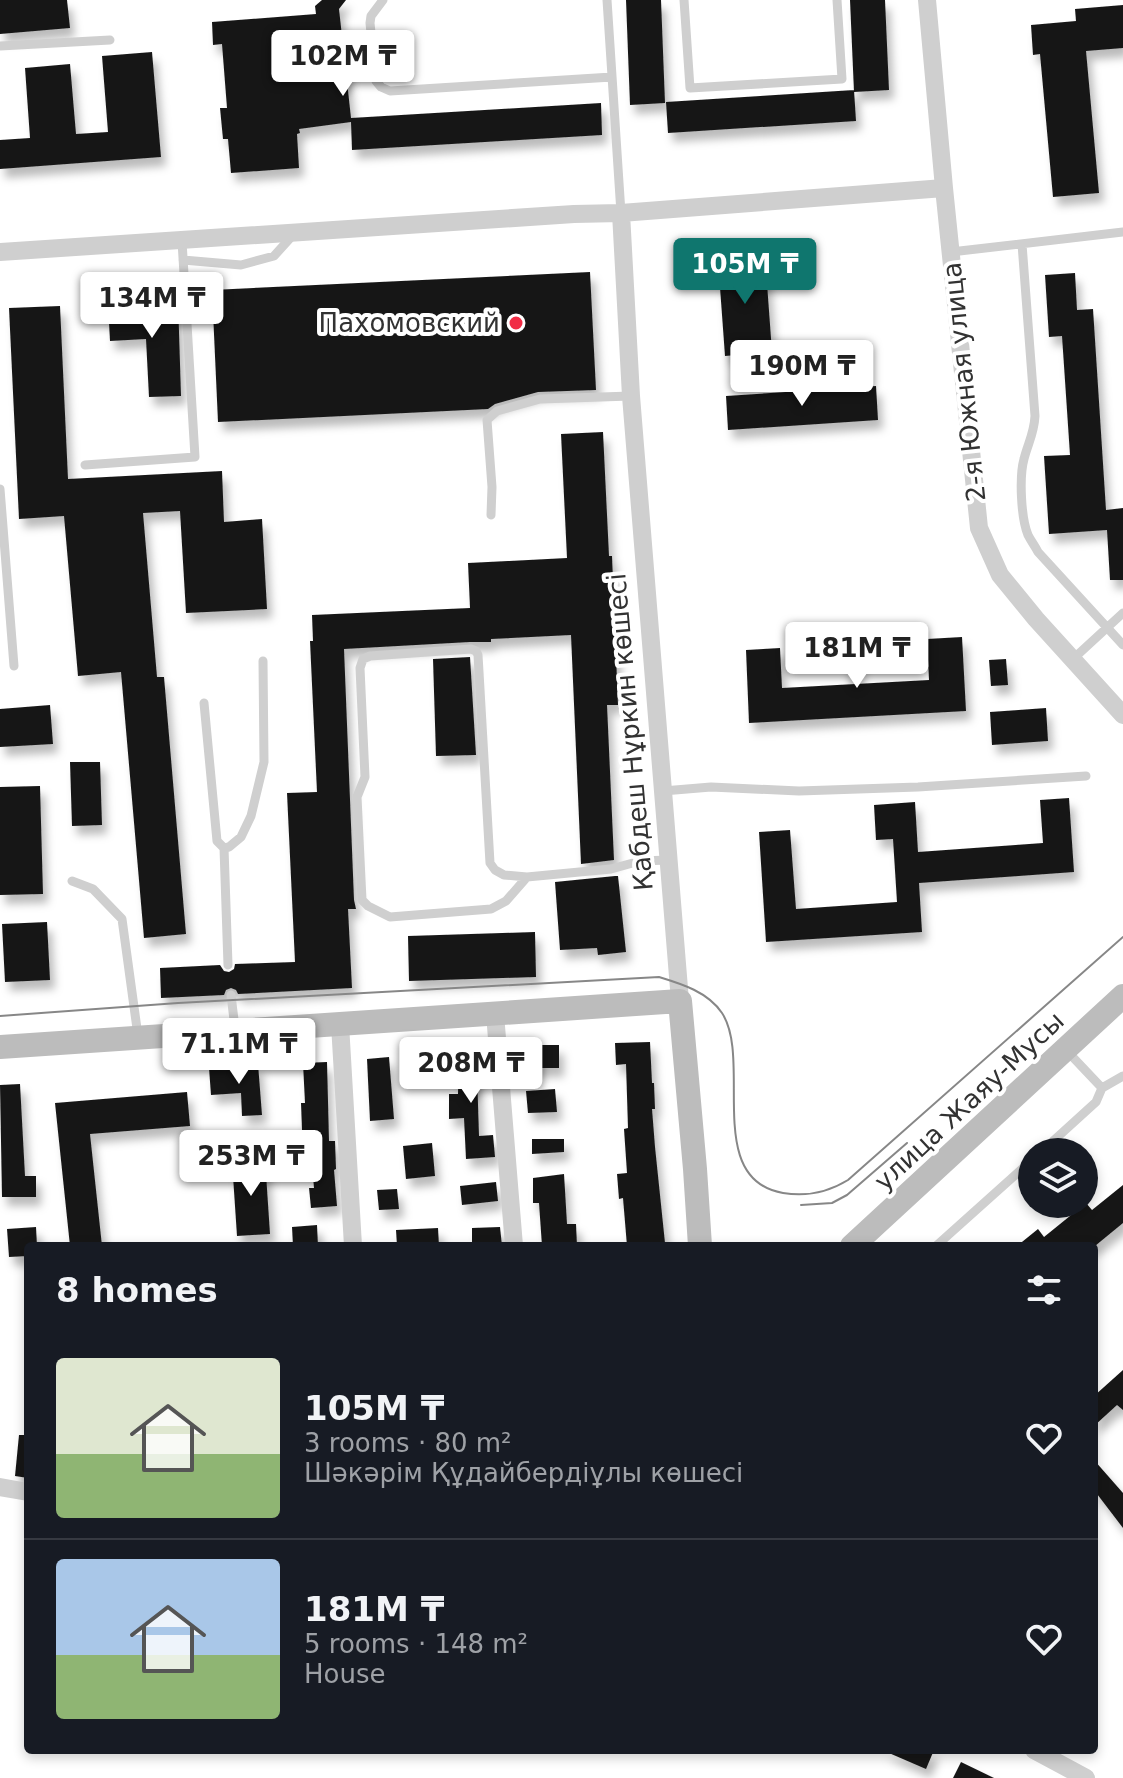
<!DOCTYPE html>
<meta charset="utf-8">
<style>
:root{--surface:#171b24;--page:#20242c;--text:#f1f3f6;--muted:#9ea1a6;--line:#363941;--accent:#0f766e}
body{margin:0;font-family:"DejaVu Sans",sans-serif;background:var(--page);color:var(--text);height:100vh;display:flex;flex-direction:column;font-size:30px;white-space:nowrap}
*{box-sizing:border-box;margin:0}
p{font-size:26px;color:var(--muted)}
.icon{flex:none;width:44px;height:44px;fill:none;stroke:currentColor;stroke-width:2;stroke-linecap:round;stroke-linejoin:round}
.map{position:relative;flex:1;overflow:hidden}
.sheet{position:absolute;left:24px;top:1242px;width:1074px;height:512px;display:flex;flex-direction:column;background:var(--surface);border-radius:8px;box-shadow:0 4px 12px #0003}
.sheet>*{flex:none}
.tools{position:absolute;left:1018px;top:1138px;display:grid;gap:16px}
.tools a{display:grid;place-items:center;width:80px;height:80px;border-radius:50%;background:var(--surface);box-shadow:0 4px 12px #0003;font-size:40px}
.price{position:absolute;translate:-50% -68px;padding:0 18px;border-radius:8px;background:#fff;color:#222;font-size:26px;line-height:52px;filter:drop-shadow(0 2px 4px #0008)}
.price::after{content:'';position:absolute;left:50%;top:48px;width:24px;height:18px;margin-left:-12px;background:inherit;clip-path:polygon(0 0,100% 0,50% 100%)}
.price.active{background:var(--accent);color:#fff}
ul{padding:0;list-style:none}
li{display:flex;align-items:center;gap:24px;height:200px;padding:0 32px}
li+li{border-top:2px solid var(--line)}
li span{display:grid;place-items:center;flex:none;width:224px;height:160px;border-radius:8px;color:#555}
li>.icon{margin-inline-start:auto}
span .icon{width:96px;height:96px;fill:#fffc;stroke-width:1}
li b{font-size:34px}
h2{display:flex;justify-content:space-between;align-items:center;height:96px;padding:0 32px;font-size:34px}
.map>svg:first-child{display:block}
.building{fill:#191919;filter:url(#shadow)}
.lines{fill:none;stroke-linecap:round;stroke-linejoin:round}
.lane{stroke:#cfcfcf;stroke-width:9}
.street{stroke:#cfcfcf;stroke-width:18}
.secondary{stroke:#bcbcbc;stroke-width:24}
.tram{stroke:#878787;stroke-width:2}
.poi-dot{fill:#f12c45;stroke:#fff;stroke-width:3}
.labels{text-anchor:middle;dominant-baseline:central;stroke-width:8;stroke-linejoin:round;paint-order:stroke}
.poi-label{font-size:26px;fill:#323232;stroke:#fff;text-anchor:end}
.street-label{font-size:26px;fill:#323232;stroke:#fff}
</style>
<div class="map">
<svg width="1123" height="1778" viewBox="0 0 1123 1778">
<defs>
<filter id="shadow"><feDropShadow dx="5" dy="9" stdDeviation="4" flood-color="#0004"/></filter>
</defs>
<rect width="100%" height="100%" fill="#fff"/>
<path class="building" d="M0,0H67L70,28L0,34Z
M322,0H346L339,9L351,118L601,103L602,135L352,150L351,122L299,129L300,133L297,134L299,168L231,173L228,139H223L220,108H227L222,44L213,45L212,22L316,14L315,6Z
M626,0H661L665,103L630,105Z
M850,0H885L889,90L854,92Z
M1123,5V48L1086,51L1099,193L1053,197L1040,54L1033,55L1031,25L1076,21L1075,9Z
M152,52L161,157L0,169V140L30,138L25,68L70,64L76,134L108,132L102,56Z
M854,90L856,121L668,133L666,102Z
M765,256L772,352L725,356L718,260Z
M590,272L596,390L538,392L495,404L488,409L218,422L212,290Z
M1075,273L1077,310L1093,309L1106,510L1123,508V580H1110L1107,530L1049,534L1044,456L1070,455L1062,336L1049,337L1045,275Z
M178,300L181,396L149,397L146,339L110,341L108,304Z
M60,306L68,479L222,471L224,522L262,519L267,609L186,613L180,511L143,513L157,677H164L186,934L144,938L121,672L78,676L64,516L19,519L9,308Z
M876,386L878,420L728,430L726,396Z
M603,432L609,556H612L618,705H607L614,860L581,864L571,635L491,639V642H470L344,649L354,900L356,909H348L352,988L238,994L236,990L231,988L226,990L224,995L161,998L160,968L220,965L224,971L229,972L234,969L235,964L295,962L287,793L317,792L310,641H313L312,615L470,608L468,563L567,558L561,434Z
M962,637L966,711L749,723L746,650L780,648L782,688L929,680L927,639Z
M470,657L476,755L436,756L433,659Z
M1006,659L1008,685L991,686L989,660Z
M50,705L53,744L0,747V709Z
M1046,708L1048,741L992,745L990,712Z
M70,762H100L102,825L72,826Z
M40,786L43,894L0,895V787Z
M1069,798L1074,872L919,883L922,932L766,942L759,832L790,830L796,909L897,902L893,839L876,840L874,805L915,802L918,852L1043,843L1040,800Z
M615,876H618L626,952L598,955L597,948L560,950L555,882Z
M47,922L50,980L5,982L2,924Z
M535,932L536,977L409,981L408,936Z
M650,1042L652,1083H654L655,1109H652L655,1147L665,1243L627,1246L623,1198L619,1199L617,1174L627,1173L624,1129L628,1128L626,1064L616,1065L615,1043Z
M524,1045H559V1068H524Z
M459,1052L486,1053L488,1074L477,1073L479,1136L493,1135L495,1157L466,1159L464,1118L449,1119V1094H458Z
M389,1057L394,1119L370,1121L367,1059Z
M327,1062L329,1141H335L336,1169L334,1170L337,1206L311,1208L309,1188H314L309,1130H302L301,1103H305L303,1063Z
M258,1064L262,1115L242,1116L241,1093L211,1095L209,1068Z
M20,1084L25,1176H36V1197H2L0,1085Z
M555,1089L557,1112L528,1113L526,1091Z
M187,1092L190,1126L90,1134L102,1246H70L55,1103Z
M532,1139H564V1152L532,1154Z
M432,1143L435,1176L406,1179L403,1146Z
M265,1159L270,1234L237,1236L232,1161Z
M564,1174L567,1224H576L577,1246H542L539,1203H533V1178Z
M496,1182L498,1201L462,1205L460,1186Z
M1123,1185V1223L1095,1246H1017L1038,1229L1044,1237L1086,1203L1092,1210Z
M397,1189L399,1209L379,1210L377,1190Z
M317,1225L318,1246H293L292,1227Z
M36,1227L37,1246H28V1256L9,1257L7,1229Z
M500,1227L502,1246H472V1228Z
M438,1228L439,1246H397L396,1230Z
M1123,1370V1410L1117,1405L1094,1426V1396Z
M19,1435H28V1478L15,1476Z
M1094,1460L1123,1493V1528L1094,1490Z
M882,1750H934L926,1769Z
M961,1762L994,1778H953Z"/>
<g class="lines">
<path class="lane" d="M383,0L371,16L370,23L376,81L381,87L390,91L612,77
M607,0L621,213
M684,0L690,88L842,79L837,0
M0,46L110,40
M1022,244L1035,416C1034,434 1028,443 1024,459C1019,477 1021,518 1028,535C1031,541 1035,546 1038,552L1123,645
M951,252L1123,232
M183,260L241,265L274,256L293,235
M85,465L195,457L182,241
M0,489L14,666
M491,515L492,487L487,420L497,411L540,399L631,396
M1073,659L1123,613
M204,703L217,841L224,848
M663,791L711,787L799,791L918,787L1086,776
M527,877L506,901L491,909L390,917L368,906L362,900L357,797L365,777L360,668L363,659L370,656L471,649L476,651L478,655L490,863L495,870L504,875L527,877L611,869L640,861L669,860
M72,881L93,889L122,919L138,1036
M228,965L224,848L229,847L241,837L251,816L264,762L263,661
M231,995L235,1028
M1102,1088L1123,1076
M1041,1152L1096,1102L1102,1088L1067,1051
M936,1246L1032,1160"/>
<path class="street" d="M927,0L944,188L979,528L1000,575L1036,619L1123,715
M621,213L631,396L680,1001
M0,252L574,214L621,213L944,188
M495,1014L514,1246
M340,1024L353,1246
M0,1487L28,1492
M1034,1750L1086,1778"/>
<path class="secondary" d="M0,1047L680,1001L695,1169L700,1246
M852,1246L1123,996"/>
<path class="tram" d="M0,1016L178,1003L659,977C682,984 708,992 722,1013C753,1060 703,1179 783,1193C807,1197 827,1193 848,1180L1123,937
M801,1205L832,1203L847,1195L907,1143"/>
</g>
<circle class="poi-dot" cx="516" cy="323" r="8"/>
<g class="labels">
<g class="poi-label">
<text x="500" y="323">Пахомовский</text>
</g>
<g class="street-label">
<text transform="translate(964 382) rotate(-96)">2-я Южная улица</text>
<text transform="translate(630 732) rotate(-95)">Қабдеш Нұркин көшесі</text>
<text transform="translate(969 1101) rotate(-43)">улица Жаяу-Мусы</text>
</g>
</g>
</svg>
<div class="tools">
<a><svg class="icon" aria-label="layers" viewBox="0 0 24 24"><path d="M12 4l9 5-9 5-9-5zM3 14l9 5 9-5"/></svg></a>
</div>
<b class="price" style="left:343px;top:98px">102M ₸</b>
<b class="price active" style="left:745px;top:306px">105M ₸</b>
<b class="price" style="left:152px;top:340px">134M ₸</b>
<b class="price" style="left:802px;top:408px">190M ₸</b>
<b class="price" style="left:857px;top:690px">181M ₸</b>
<b class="price" style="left:239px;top:1086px">71.1M ₸</b>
<b class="price" style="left:471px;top:1105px">208M ₸</b>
<b class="price" style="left:251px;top:1198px">253M ₸</b>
<section class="sheet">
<h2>8 homes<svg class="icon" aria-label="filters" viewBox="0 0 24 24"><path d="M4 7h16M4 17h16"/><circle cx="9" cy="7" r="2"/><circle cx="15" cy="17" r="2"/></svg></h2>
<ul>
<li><span style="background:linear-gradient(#dfe7d0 60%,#8fb573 0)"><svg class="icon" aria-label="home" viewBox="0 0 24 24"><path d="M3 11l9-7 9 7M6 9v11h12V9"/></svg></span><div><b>105M ₸</b><p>3 rooms · 80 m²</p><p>Шәкәрім Құдайбердіұлы көшесі</p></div><svg class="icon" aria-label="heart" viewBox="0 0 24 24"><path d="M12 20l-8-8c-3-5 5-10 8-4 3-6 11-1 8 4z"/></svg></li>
<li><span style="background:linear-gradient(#a9c7e8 60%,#8fb573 0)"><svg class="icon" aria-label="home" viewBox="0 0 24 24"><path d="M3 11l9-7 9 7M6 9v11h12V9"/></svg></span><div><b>181M ₸</b><p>5 rooms · 148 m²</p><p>House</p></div><svg class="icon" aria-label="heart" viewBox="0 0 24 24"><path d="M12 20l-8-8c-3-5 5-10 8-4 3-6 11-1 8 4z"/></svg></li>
</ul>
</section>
</div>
